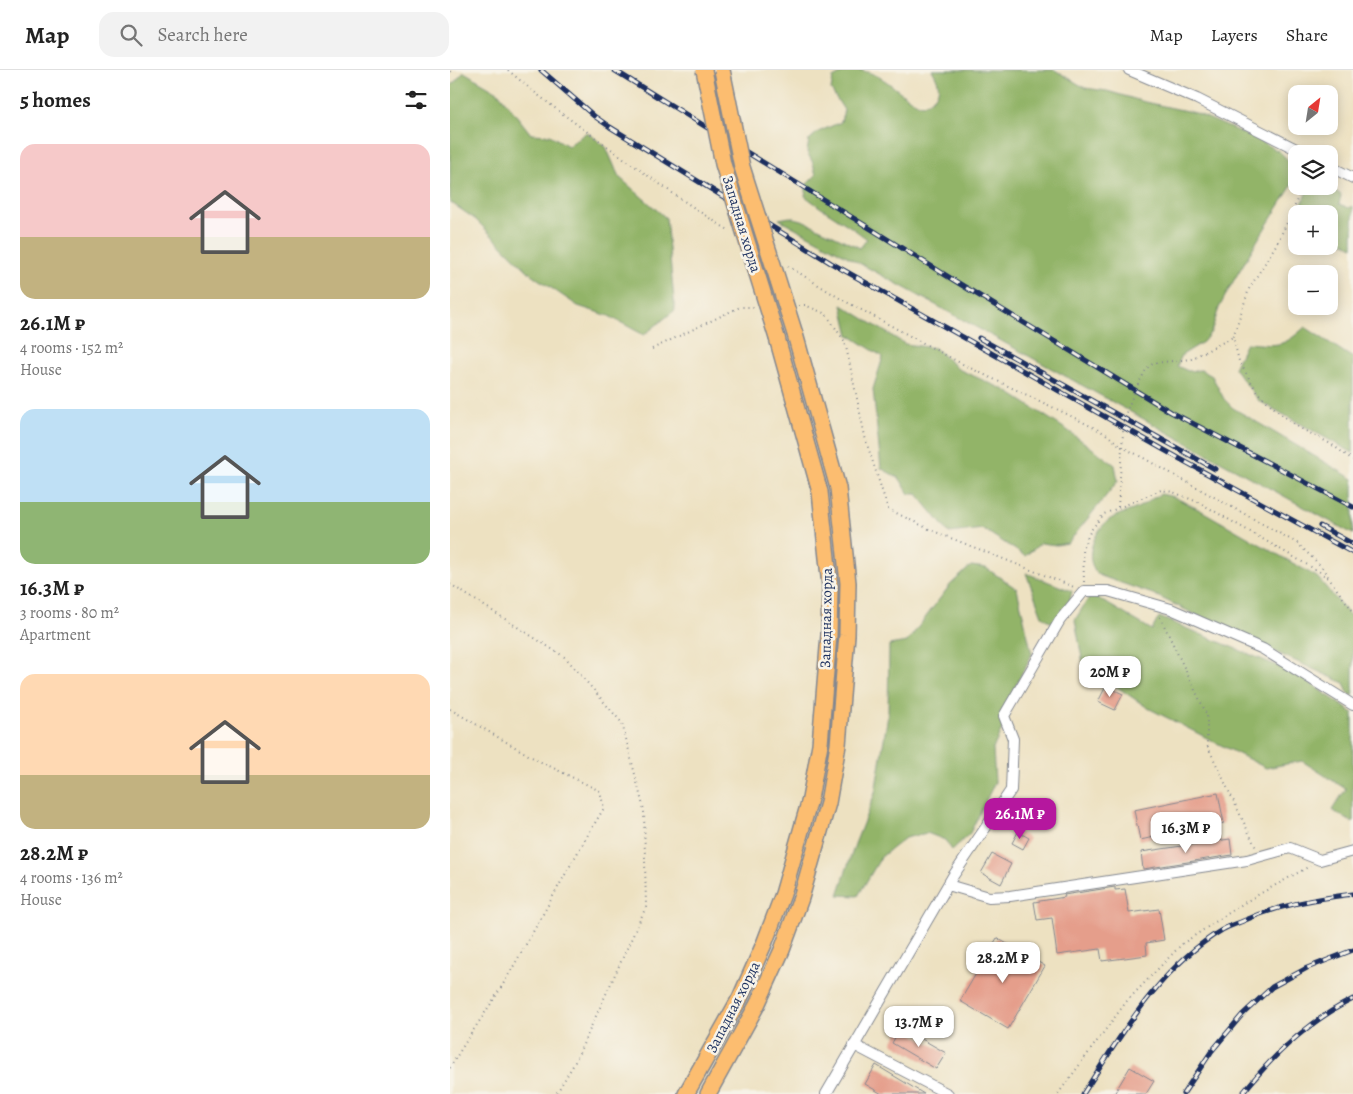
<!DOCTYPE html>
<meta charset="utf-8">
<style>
:root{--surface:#fff;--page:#f2f2f2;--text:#222;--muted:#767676;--line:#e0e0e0;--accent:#b5179e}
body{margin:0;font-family:Alegreya,serif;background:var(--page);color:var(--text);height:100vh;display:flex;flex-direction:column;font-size:19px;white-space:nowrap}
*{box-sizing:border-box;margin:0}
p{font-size:16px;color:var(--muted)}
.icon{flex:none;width:28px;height:28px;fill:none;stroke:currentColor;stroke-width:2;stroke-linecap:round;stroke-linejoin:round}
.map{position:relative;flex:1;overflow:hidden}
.side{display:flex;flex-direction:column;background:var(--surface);width:450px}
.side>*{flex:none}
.needle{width:32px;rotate:30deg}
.buttons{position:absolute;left:838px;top:15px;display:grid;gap:10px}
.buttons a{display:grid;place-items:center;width:50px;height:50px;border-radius:10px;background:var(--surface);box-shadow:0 2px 12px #0003;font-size:25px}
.price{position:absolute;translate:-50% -42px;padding:0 11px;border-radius:10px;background:#fff;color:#222;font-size:16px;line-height:32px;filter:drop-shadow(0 1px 2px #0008)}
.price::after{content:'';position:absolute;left:50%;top:30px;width:15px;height:11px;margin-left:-8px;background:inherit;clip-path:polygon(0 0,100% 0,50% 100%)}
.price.selected{background:var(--accent);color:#fff}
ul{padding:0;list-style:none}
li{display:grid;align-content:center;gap:10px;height:265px;padding:0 20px}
li span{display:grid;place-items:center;height:155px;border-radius:15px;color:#555}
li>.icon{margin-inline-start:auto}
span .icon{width:90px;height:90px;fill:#fffc;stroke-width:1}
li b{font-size:21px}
h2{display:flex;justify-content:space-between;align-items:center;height:60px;padding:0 20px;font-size:21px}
header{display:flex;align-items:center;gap:30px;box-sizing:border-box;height:70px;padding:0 25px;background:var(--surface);border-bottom:1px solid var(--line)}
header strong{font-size:24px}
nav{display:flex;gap:28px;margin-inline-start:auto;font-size:18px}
.search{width:350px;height:45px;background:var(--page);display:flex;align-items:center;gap:12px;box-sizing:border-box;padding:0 18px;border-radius:15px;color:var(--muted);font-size:19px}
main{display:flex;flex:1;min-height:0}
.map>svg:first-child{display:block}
.forest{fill:#92b468;stroke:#567263}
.building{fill:#e59e8b}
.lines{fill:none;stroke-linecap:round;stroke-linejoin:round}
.minor-casing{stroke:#848890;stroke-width:12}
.highway-casing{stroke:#848890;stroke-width:18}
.path{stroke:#848890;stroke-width:2;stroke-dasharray:1 4;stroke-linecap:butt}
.minor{stroke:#fff;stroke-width:10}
.highway{stroke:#fcbd6f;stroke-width:15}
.rail-casing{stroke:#1b2f5e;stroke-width:5}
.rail{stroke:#f7f3e8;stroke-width:3;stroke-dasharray:9;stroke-linecap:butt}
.highway-bridge-casing{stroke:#848890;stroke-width:18;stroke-linecap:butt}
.highway-bridge{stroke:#fcbd6f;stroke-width:15}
.labels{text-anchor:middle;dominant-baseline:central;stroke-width:5;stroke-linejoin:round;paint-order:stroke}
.street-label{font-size:15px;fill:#1b2f5e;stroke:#f7f3e8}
</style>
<header>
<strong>Map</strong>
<div class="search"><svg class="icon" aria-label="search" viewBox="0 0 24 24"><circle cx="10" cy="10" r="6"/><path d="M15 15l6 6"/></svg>Search here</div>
<nav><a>Map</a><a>Layers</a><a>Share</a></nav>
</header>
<main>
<section class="side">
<h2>5 homes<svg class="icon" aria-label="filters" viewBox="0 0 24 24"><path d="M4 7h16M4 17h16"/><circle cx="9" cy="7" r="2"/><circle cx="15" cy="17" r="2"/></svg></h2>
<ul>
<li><span style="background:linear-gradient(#f6c9c9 60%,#c2b280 0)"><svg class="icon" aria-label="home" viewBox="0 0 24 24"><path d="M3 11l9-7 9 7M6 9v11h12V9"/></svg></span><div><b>26.1M ₽</b><p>4 rooms · 152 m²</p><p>House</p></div></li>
<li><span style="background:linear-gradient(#bfe0f5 60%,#8fb573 0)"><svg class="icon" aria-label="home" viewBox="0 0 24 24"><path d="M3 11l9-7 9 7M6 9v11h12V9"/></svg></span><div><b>16.3M ₽</b><p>3 rooms · 80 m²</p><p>Apartment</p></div></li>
<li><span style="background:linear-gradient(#ffd9b3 65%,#c2b280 0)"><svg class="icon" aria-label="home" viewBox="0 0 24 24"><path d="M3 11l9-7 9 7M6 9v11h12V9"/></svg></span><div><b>28.2M ₽</b><p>4 rooms · 136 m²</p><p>House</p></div></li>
</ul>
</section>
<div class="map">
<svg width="903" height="1024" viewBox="0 0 903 1024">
<rect width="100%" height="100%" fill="#f7f3e8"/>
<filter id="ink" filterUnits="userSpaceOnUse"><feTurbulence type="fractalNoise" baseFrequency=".02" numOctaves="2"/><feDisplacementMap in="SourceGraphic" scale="10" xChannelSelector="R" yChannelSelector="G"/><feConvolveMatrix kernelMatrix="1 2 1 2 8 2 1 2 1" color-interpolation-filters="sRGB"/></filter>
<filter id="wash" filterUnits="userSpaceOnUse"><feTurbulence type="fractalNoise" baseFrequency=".0096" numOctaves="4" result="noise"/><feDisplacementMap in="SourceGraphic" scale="20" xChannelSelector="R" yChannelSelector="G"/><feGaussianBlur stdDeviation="1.12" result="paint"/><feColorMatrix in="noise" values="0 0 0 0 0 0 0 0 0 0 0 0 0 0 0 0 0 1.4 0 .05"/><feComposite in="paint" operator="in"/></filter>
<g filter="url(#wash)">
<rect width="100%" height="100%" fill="#ede1c1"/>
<path class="forest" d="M407,0C436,3 447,25 472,35C490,27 493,17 482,0H605L635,18L657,21L695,32L746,43L808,70L830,82L840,92L845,104L841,117L807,171L780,217L769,238L761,262L753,272L732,285L727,296L738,301L751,300L762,306L774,329L783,338L903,409V464L329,149L340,147L352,150L410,178L417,169C398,153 374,142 355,126L357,114L366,105L363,93L357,82L359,70L368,62L391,52L394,40L381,20L383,8L394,2Z
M14,2L48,22L81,64L100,65L118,76L137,62L156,77L169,107L216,148L225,240L194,265L159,246L128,236L82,205L25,149L0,132V17Z
M861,116H879L891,125L889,134L899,138L903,136V177L879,165V144H850L849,142L858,118Z
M392,235L455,274L485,278L508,299L555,320L617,360L665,395L668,411L618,473L606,475L591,473L575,486L533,459L499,463L467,424H459L450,409L431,398L423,319L433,287L399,265Z
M855,257L903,288V383L809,331L784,298L796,273C827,275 831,279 855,257Z
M711,424L724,427L752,441L867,507L903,549V626L898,623L894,613L777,560L703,524L651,506C631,493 643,462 659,450C669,443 681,442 691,436C698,432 703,427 711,424Z
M521,496L536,498L567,519L582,584L558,631L554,654L543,679L545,712L520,763L502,780L495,770L477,763L455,768L431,787L408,826L388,825L405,774L425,723L438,645L439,575L457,572L500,515Z
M576,503L622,521L618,537L602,553L592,546Z
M641,524L702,560L709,547L847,604L903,643V753L882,740L896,719L852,691L816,698L698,638L633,594L625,550Z"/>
<g id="blocks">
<path class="building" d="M656,616L673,624L665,640L648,632Z
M768,723L774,753L690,770L684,740Z
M568,762L579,768L573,779L562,773Z
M780,769L782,785L693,799L691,782Z
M542,784L561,794L551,814L531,803Z
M665,817V820L675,819L679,843L709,839L714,870L696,873L697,885L652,891L650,879L607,885L602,848L587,850L584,832L615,827L614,825Z
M547,868L595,896L558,959L510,931Z
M451,957L496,983L486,999L442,973Z
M426,995L474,1024H432L415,1014Z
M680,997L704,1011L696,1024H664Z"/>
</g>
</g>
<g filter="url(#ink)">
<use href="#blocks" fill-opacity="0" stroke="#848890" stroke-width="1"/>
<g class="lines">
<defs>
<path id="minor" d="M679,0L747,29L856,84
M879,96L903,108
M498,815L539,827L560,826L797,790L840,778L870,790L903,781
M404,975L498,1024
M376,1024L503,806L561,720L563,669L554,646L610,550L634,521H658L721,539L813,579L903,635"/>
<path id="highway" d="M236,1024L290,928L314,874L333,824L360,729L370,674L379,565L380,516L370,422L327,268
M258,1024L307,935L332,880L351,828L378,733L388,675L397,565L398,513L388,418L345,264"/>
</defs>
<use href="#minor" class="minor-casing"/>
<use href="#highway" class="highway-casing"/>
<path class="path" d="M58,0C91,29 125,53 161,79C200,107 239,136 280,161
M0,2L2,0
M851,116L844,139L826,175L799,219L783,267L789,291L807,322L831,344L848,357L881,374L903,390
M338,196L391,229L434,252L516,296L619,345L656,364L672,377L688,385L847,473L871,496L879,508
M349,235H355L376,244L395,272L416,371L438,439L483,461L624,517
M202,279L290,237H304
M668,437L674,348L685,320L697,298L704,293L741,289L783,267
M634,512L633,477L641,460L654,444L711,420L723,422L750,433L870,502L880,510L903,541
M0,514L116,588L172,653L194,740L196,837L124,994L106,1024
M710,547L757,645V675L806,778
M0,639L87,690L150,721L154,738C121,792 91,849 59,904C41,936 18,966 0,998
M608,1024L676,932L732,874L797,831L860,796"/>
<use href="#minor" class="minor"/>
<use href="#highway" class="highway"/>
<defs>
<path id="rail" d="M91,0L144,46L160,57L381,193L732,390L903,483
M164,0L510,214L721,342L903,437
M529,268L765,399
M870,456L903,474
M633,1024C671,965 710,897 772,860C778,856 786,854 793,851C829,835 864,829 903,824
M733,1024L761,982L792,945L822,917L857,898L903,880
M792,1024C822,986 859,951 903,929"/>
</defs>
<use href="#rail" class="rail-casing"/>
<use href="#rail" class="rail"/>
<defs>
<path id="highway-bridge" d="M254,0L273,94L327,268
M272,0L292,97L345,264"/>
</defs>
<use href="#highway-bridge" class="highway-bridge-casing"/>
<use href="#highway-bridge" class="highway-bridge"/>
</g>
</g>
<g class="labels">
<g class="street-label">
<text transform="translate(292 154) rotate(73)">Западная хорда</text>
<text transform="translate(376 548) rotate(-89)">Западная хорда</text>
<text transform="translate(283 937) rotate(-63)">Западная хорда</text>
</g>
</g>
</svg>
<div class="buttons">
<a><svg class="needle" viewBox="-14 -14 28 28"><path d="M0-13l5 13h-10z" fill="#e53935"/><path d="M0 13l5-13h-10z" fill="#767676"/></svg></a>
<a><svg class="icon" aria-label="layers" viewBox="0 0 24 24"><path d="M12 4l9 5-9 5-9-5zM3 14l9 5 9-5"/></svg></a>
<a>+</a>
<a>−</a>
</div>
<b class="price" style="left:660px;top:628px">20M ₽</b>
<b class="price selected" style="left:570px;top:770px">26.1M ₽</b>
<b class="price" style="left:736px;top:784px">16.3M ₽</b>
<b class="price" style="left:553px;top:914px">28.2M ₽</b>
<b class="price" style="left:469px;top:978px">13.7M ₽</b>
</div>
</main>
